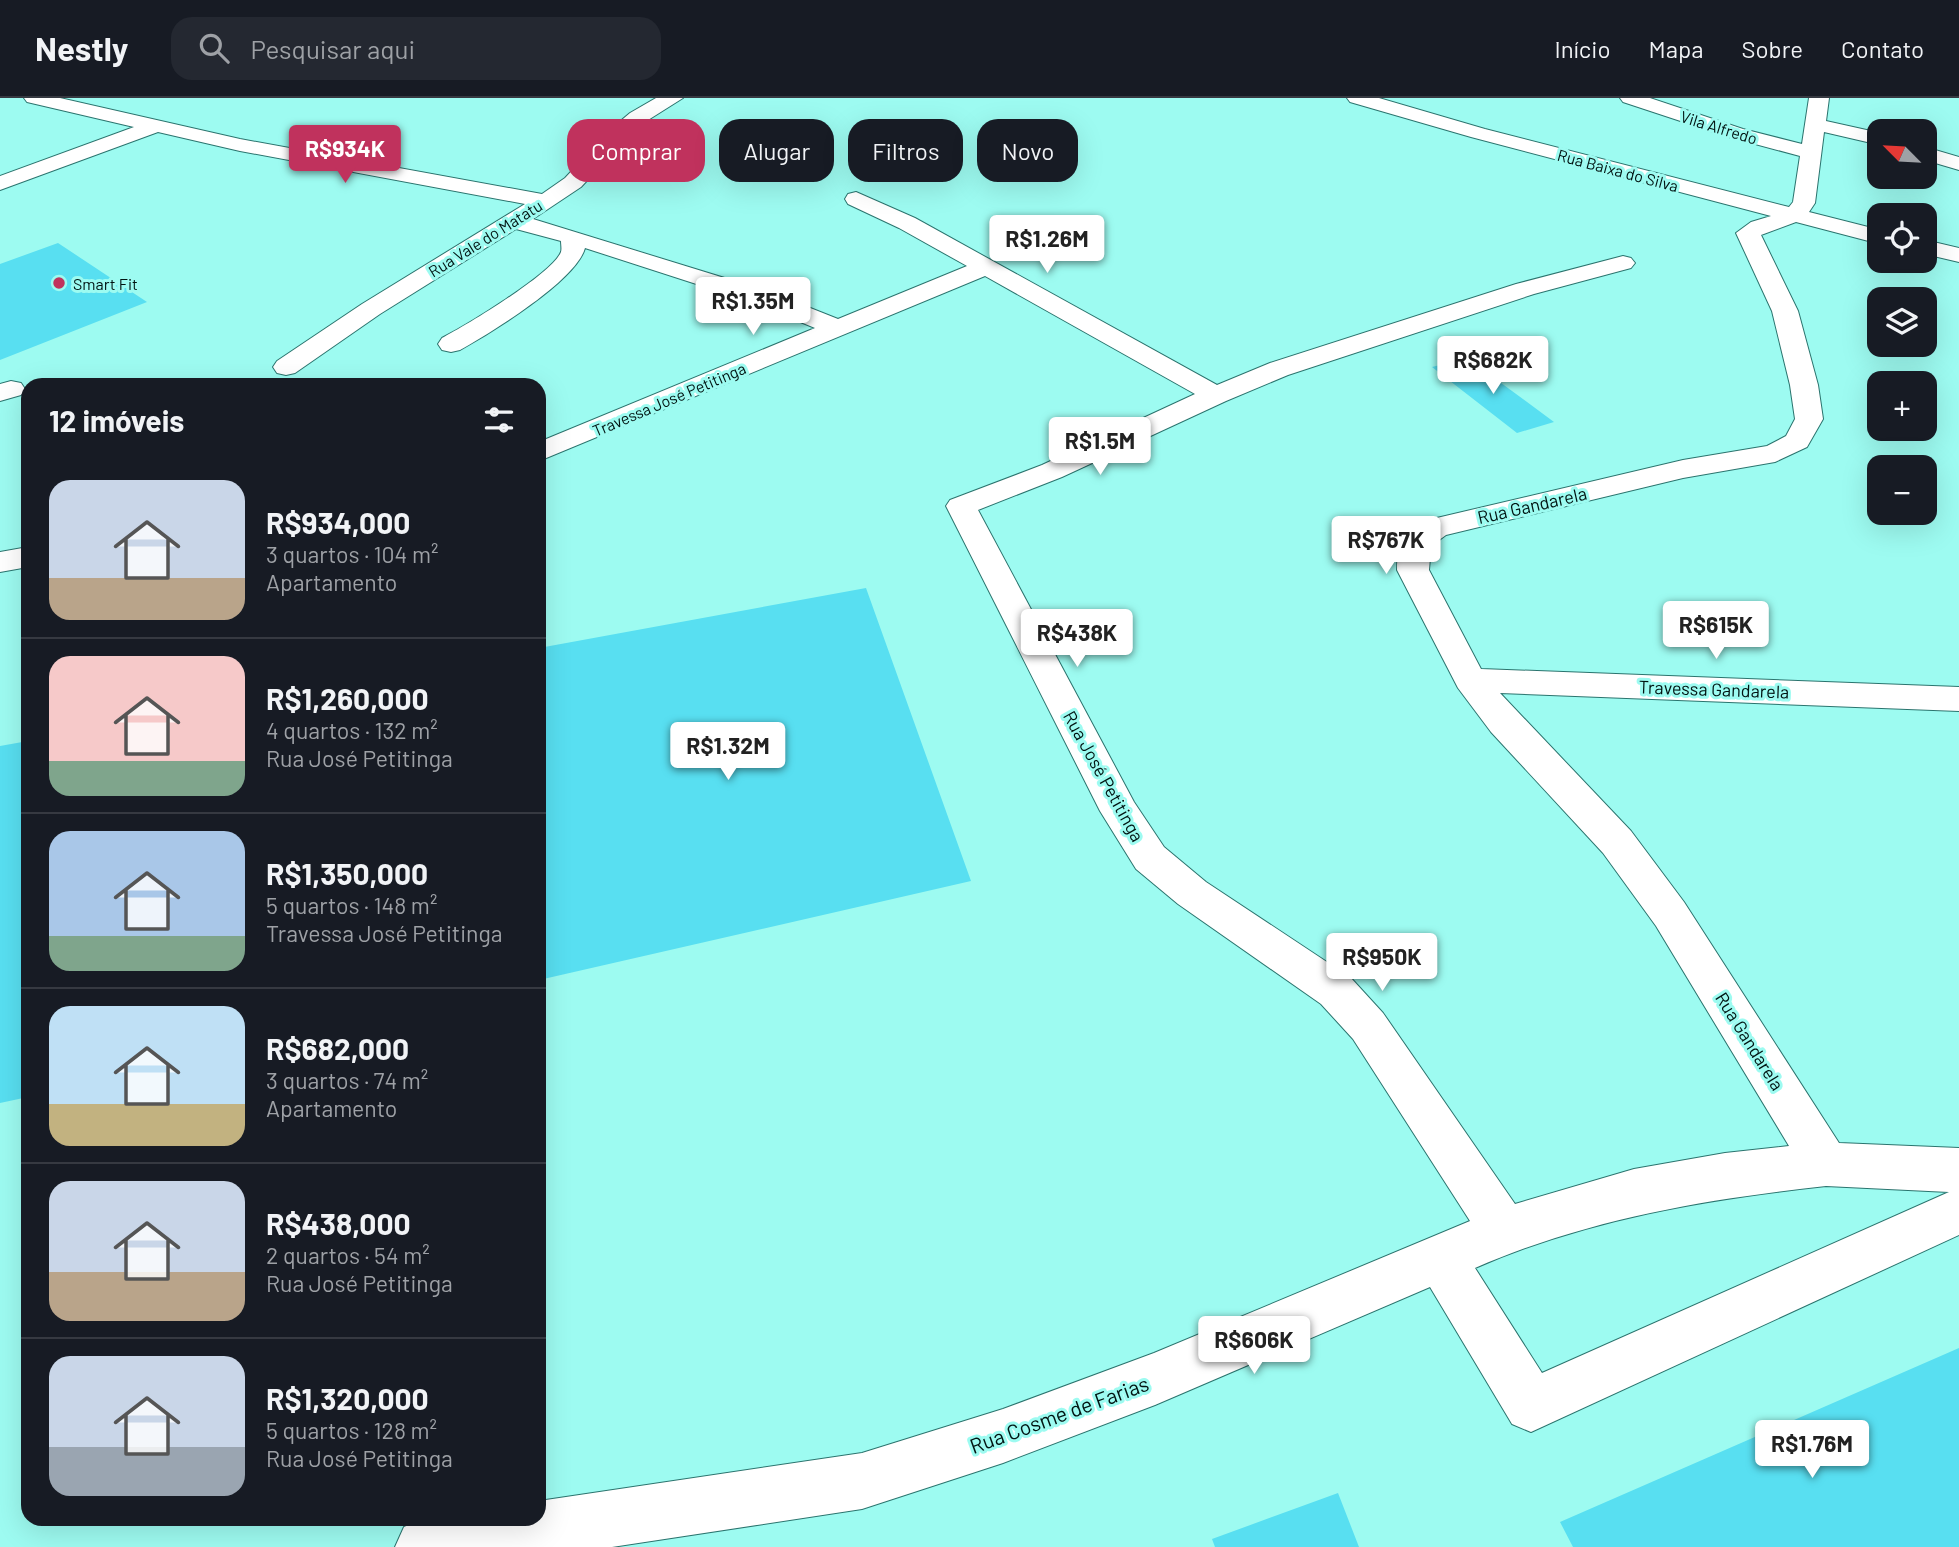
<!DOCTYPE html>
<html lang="pt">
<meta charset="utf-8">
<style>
:root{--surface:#171b24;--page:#242831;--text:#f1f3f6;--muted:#9ea1a6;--line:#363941;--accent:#c0325d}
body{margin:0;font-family:Barlow,sans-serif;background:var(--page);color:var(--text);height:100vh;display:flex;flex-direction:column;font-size:26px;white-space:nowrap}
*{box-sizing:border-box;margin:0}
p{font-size:23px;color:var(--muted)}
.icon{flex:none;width:38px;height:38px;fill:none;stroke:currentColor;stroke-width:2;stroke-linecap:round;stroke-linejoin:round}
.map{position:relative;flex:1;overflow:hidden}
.details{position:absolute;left:21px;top:280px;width:525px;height:1148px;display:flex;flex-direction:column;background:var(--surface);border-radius:21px;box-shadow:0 7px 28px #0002}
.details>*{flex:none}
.top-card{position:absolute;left:567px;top:21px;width:665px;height:63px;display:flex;gap:14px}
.needle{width:46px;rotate:294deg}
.tools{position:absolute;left:1867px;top:21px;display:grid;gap:14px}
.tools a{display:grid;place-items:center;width:70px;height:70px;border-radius:14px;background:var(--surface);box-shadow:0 7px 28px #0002;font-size:35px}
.price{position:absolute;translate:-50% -60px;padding:0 16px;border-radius:7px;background:#fff;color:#222;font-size:23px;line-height:46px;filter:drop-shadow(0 2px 4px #0008)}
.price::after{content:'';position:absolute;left:50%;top:42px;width:21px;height:16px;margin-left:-10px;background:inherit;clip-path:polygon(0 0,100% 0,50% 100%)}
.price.current{background:var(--accent);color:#fff}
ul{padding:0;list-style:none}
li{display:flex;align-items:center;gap:21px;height:175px;padding:0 28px}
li+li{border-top:2px solid var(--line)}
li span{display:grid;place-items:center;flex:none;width:196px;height:140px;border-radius:21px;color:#555}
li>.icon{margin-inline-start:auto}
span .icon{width:84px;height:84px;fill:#fffc;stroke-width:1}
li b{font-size:30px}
h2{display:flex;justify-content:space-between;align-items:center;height:84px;padding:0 28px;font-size:30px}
.tag{padding:0 24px;border-radius:21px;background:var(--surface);box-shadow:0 7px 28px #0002;font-size:24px;line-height:63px}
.tag.current{background:var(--accent);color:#fff}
header{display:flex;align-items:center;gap:42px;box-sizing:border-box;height:98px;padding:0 35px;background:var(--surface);border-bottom:2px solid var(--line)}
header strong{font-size:33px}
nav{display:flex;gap:38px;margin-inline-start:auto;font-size:24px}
.search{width:490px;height:63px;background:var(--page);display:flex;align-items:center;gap:18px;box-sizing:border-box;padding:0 24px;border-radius:21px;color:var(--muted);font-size:26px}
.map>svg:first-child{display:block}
.building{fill:#58dff1}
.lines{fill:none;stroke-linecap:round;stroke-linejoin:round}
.minor-casing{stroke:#2b746e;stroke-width:2}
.minor{fill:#fff;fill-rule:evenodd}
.poi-dot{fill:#c0325d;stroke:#9dfbf1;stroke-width:2.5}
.labels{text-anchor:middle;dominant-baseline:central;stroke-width:6;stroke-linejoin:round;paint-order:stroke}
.far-street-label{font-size:16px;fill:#011311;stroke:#9dfbf1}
.far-poi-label{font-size:16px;fill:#011311;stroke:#9dfbf1;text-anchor:start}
.street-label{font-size:18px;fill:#011311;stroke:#9dfbf1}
.near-street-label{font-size:21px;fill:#011311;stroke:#9dfbf1}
</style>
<header>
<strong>Nestly</strong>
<div class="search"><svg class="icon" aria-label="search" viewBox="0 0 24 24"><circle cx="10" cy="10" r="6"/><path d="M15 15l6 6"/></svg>Pesquisar aqui</div>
<nav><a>Início</a><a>Mapa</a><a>Sobre</a><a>Contato</a></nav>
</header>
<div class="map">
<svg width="1959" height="1449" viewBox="0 0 1959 1449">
<rect width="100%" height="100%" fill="#9dfbf1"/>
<path class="building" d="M58,145L147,204L0,262V166Z
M1467,260L1512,293L1554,324L1517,335L1432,269Z
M866,490L971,783L539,882V550Z
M28,643V999L0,1005V648Z
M1959,1250V1449H1573L1560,1424Z
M1338,1395L1359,1449H1215L1212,1441Z"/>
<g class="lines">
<defs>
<path id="minor" d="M24,0H60L240,41L542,96L565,80L611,31L630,15L656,0H683L637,29L581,89L533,121L770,194L838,221L967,168L899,130L848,106L845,101L848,96L856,94L915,120L1217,287L1270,265L1516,186L1623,158L1631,160L1635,165L1631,170L1534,196L1288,277L1226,303L1062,379L978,412L1134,704L1164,749L1206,784L1351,880L1383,915L1515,1106L1634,1071L1725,1055L1789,1048L1656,828L1603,755L1491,634L1458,590L1397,472C1397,449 1404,435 1424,423L1683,362L1767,348L1786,338L1795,321L1790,287L1772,213L1736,135L1751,124L1771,118L1471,39L1350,4L1347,0H1379L1485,31L1789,109L1793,104L1800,58L1729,39L1623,4L1620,0H1650L1743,31L1802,46L1809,0H1829L1826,23L1880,35V47L1824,34L1815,105L1809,114L1880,132V146L1796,124L1761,137L1798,213L1818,287L1823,321L1807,349L1775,364L1683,380L1446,437L1431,448L1429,472L1481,571L1959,589V613L1500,595L1631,733L1684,804L1839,1045L1959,1050V1137L1531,1334L1512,1326L1430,1189L1155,1307L1003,1365L862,1411L612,1449H395L404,1429L422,1421H539V1403L862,1355L1003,1311L1154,1255L1470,1123L1353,941L1321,906L1178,806L1136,771L1100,713L946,408L950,402L1042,367L1195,296L985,178L539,363V344L815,230L752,204L585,150C576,183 490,235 460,252L451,254L442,252L438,246L442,240C465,228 552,176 561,154C562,151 561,146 561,143L516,131L380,216L295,275L286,277L277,275L273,269L277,263L362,206L525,106L240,53L158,34L0,92V78L134,29L27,4ZM1826,1088L1949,1094L1542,1275L1475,1170C1587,1121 1706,1101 1826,1088Z
M1925,49L1959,59V72L1925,62Z
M1925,142L1959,150V164L1925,156Z
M11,283L21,285L25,291L21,297L0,303V286Z
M28,449V469L0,474V454Z"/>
</defs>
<use href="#minor" class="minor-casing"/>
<use href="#minor" class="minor"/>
</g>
<circle class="poi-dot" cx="59" cy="185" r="7"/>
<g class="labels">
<g class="far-street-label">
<text transform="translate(1719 29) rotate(17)">Vila Alfredo</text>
<text transform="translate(1618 72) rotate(15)">Rua Baixa do Silva</text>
<text transform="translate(485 140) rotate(-32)">Rua Vale do Matatu</text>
<text transform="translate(669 301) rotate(-23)">Travessa José Petitinga</text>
</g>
<g class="far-poi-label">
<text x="73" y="185">Smart Fit</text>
</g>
<g class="street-label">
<text transform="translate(1532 407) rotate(-13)">Rua Gandarela</text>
<text transform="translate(1714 591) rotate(2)">Travessa Gandarela</text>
<text transform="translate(1104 678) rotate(61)">Rua José Petitinga</text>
<text transform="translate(1750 943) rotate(58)">Rua Gandarela</text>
</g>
<g class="near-street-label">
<text transform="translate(1059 1316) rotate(-20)">Rua Cosme de Farias</text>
</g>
</g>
</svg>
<div class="tools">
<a><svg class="needle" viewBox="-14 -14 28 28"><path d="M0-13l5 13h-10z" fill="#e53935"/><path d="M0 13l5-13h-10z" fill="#9ea1a6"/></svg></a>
<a><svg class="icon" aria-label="locate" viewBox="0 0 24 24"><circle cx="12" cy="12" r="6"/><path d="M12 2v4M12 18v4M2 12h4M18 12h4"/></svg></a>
<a><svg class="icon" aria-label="layers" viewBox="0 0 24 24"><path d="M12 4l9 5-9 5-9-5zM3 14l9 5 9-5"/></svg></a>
<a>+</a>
<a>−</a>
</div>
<b class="price current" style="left:345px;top:87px">R$934K</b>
<b class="price" style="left:1047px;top:177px">R$1.26M</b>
<b class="price" style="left:753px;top:239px">R$1.35M</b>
<b class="price" style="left:1493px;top:298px">R$682K</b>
<b class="price" style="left:1100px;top:379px">R$1.5M</b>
<b class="price" style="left:1386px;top:478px">R$767K</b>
<b class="price" style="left:1716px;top:563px">R$615K</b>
<b class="price" style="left:1077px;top:571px">R$438K</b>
<b class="price" style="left:728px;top:684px">R$1.32M</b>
<b class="price" style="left:1382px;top:895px">R$950K</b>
<b class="price" style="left:1254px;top:1278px">R$606K</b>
<b class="price" style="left:1812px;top:1382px">R$1.76M</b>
<div class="top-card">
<a class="tag current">Comprar</a>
<a class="tag">Alugar</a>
<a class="tag">Filtros</a>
<a class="tag">Novo</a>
</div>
<section class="details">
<h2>12 imóveis<svg class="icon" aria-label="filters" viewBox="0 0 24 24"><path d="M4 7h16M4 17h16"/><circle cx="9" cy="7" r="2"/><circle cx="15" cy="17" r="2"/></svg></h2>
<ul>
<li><span style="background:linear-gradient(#c9d6e8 70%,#b9a48a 0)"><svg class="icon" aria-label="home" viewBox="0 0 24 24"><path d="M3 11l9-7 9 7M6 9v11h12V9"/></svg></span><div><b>R$934,000</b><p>3 quartos · 104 m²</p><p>Apartamento</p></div></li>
<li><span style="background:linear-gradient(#f6c9c9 75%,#7fa58c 0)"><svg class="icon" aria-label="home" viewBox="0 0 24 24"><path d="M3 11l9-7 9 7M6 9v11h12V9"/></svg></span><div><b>R$1,260,000</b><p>4 quartos · 132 m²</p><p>Rua José Petitinga</p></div></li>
<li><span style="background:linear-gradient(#a9c7e8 75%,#7fa58c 0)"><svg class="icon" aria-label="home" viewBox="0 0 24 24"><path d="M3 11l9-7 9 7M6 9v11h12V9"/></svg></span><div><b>R$1,350,000</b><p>5 quartos · 148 m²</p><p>Travessa José Petitinga</p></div></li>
<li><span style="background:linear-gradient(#bfe0f5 70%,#c2b280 0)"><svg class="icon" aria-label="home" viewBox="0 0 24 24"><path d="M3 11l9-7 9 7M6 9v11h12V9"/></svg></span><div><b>R$682,000</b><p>3 quartos · 74 m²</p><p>Apartamento</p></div></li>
<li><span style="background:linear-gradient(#c9d6e8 65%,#b9a48a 0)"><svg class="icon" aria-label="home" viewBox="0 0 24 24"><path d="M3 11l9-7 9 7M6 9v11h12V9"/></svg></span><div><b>R$438,000</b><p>2 quartos · 54 m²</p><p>Rua José Petitinga</p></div></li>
<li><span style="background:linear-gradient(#c9d6e8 65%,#9aa5b1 0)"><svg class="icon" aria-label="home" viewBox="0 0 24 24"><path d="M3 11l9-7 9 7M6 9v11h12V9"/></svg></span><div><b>R$1,320,000</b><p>5 quartos · 128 m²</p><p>Rua José Petitinga</p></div></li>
</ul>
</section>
</div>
